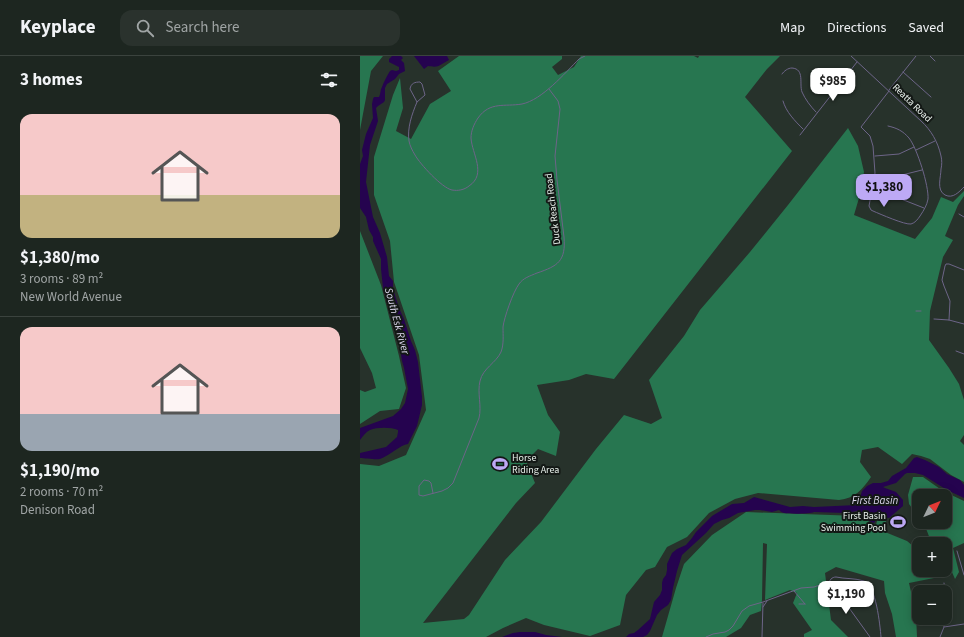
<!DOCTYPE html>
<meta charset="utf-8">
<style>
:root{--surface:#1d2620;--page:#2a322d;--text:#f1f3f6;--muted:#a0a5a5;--line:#3b433e;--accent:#bda9f5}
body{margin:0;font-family:"Source Sans 3",sans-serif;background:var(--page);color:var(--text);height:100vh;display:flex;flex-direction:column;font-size:15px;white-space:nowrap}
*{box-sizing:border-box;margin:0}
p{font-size:13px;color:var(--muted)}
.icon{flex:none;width:22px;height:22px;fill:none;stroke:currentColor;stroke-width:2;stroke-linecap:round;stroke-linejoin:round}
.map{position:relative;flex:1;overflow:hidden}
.panel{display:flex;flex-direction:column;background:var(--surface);width:360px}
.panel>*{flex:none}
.needle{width:26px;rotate:47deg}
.fabs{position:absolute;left:552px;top:433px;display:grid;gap:8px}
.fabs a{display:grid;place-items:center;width:40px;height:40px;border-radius:8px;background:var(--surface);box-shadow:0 2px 10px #0003,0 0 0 1px var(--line);font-size:20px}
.price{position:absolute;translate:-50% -34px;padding:0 9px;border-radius:8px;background:#fff;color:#222;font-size:13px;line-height:26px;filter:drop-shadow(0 1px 2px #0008)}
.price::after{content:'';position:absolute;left:50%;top:24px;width:12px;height:9px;margin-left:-6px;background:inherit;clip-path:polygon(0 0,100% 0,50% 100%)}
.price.active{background:var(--accent);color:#111}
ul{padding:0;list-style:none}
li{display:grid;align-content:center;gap:8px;height:212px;padding:0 20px}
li+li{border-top:1px solid var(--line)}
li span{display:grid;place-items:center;height:124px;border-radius:12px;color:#555}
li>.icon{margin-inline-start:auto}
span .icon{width:72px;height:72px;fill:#fffc;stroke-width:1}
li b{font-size:17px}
h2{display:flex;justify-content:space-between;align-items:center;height:48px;padding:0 20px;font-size:17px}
header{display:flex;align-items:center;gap:24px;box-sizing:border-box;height:56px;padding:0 20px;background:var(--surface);border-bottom:1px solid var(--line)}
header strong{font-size:19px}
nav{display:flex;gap:22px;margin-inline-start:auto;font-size:14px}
.search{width:280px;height:36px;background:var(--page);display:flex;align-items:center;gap:10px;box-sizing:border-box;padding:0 14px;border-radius:12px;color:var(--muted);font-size:15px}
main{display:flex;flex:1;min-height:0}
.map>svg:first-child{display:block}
.forest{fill:#277650;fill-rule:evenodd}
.water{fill:#25034f}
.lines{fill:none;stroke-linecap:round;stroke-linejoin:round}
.minor{stroke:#6d6588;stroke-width:1}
.rail{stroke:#8d9690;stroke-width:1;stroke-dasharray:2 4;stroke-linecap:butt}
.labels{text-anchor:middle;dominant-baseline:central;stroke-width:4;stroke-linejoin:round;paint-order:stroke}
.street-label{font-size:10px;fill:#e8f0eb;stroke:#131815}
.poi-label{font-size:10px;fill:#e8f0eb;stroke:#131815;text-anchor:start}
.water-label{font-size:11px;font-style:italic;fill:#dcd7ed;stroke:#131815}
</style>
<header>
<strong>Keyplace</strong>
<div class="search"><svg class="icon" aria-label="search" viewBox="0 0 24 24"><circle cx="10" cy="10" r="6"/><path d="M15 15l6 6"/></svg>Search here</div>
<nav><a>Map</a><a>Directions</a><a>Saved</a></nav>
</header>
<main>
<section class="panel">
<h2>3 homes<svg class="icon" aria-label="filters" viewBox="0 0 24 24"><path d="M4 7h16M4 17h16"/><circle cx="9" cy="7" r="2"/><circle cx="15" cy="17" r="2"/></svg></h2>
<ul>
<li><span style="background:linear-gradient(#f6c9c9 65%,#c2b280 0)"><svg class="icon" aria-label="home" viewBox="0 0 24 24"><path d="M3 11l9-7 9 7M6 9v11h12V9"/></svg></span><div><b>$1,380/mo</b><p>3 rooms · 89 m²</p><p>New World Avenue</p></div></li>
<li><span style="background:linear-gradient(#f6c9c9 70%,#9aa5b1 0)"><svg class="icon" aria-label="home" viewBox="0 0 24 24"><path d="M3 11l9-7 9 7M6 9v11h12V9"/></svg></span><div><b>$1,190/mo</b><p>2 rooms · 70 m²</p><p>Denison Road</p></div></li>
</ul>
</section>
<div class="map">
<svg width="604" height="581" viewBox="0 0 604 581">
<rect width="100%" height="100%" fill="#27322b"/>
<path class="forest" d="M0,0H23L11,15L0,74Z
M99,0H202V3L192,11L198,19L214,11L221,0H334L338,2L339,0H420L407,13L385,41L432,95L254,323L226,318L209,324L177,329L188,359L200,376L196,400L178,393L166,405L175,427L156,447L63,567L104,563L109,559L145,504L181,466L236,393L264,359L291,368L302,362L289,324L324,280L340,254L390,196L428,149L488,72L498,90L504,116L499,142L494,159L555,183L572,162L581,141L593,146L604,135V140L598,149L585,180L593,184L583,201L570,255L569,284L589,312L599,328L604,344V379L600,385L604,389V426L591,419L570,403L561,400L552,398L542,408L518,391L502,394L500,406L511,421C502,434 495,442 479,444L398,437L375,443L349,457L327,481L307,491L295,511L286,514L266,539L260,569L230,580L184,569L166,562L143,572L126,581H0V408L19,410L46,399L66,354L59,299L34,226L30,185L14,139V101L33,39L40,22L43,52L36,75L51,83L70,48L91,35L78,15Z
M0,175L21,229L39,300L46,332L39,353L20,355L0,368V334L5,336L16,332L12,317L0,292Z
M553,421H563L583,435L604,445V487L593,492L599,516L595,523L585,500V488H572L565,470L557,467V459L549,448L548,439ZM559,440H585V466H559Z
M386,456L498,460L504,458L510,468L516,469L518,461L526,465L525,476L547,485L559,495V514H574L579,521L549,527L556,558L557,581H536L532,558L525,537L524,525L476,511L465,517L471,564L488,581H444V578L452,574L433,547L437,537L430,534L405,544L407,488L403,487L402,544L401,555L390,559L381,572L366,581H302L316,532L324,508L352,479Z"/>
<path class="water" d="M32,0H41L43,2L41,4L44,7L45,15L39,18L35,23L27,28L25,32V44L24,46L18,50L16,52L18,65L10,89L6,126L13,161L20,177L27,201L29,220L33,225V233L39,252L44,263L51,285L55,294L58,306L62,341V349L57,370L48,388C40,389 29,400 20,403C15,404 5,402 0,402V397L26,391L37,381L38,376V374C31,371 17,371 10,374C6,376 3,380 0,384V372L33,360L41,353L45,347L48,333L44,312L42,305L39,285L35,274L34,262L27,247L23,232L21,213V203L13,185V181L9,174L6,161L0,152V108L3,100L2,94L6,78L13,62L12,48L13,43L14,41H19C21,37 20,34 22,31C24,25 27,20 30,15L32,14L36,15L39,14V11L29,6V3Z
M54,0H87L89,4C79,9 80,12 68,10L64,13Z
M557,401L565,404L579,411L587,418L600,424L604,429V442L587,434L563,419L555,417H547L545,418L536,427L523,431L525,432L536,436L543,444V450L529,462L517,460L516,464L514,467L509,465L506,458L497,455L487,457L454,456C450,458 429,458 424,457C422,456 421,456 419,454L412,456L400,454H395L378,457L369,462L362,464L354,468L346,477L322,499L317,515L313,532L311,544L308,549L301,554L297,559L290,575L287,579L283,581H266L269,578L274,577L278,574L290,563L294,546L300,539L302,534V527L303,523L306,519L307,514V508L312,497L317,493L326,489L332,482L336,476L352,460L372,448L384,447L394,441L430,451L443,450L454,451L497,449L498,448L502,435L507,430L513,427H521L528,425L532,420L546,412L554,402Z
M160,576H175L186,579L202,581H142L153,577Z"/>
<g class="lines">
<path class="minor" d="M491,0L561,65C571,74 578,86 581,100C582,104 582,109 581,113C581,121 576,134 585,139C593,143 599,136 604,131
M570,0L575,5
M477,14L484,21
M543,16L571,41
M422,18C424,15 428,12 432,12C445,13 439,28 442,36C445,43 451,51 456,56
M462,28L472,37
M529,34L556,0
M423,45C426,56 435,65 443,73
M57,46L65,39L62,28L60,26C55,26 51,27 50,33L57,46C52,58 47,72 49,85C50,90 52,94 55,99C60,108 82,132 92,134C98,135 104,134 109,130C127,118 112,98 111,82C111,75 114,68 118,62C130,45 145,51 162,48C182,44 205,17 219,3L225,0
M528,70C537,72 543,75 549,82C557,92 569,130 568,143C567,149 564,154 560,160C558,163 555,167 551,168C545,169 520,158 513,155L511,154L509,150L515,117L513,90L510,80L501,71L529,35
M440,79L497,6
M556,94L575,85
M515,100L539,98L554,91
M538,120L562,114
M513,132L564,152
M599,158L604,161
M556,255H561
M574,263L589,264L604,268
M589,264L590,245L584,230L582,224L585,210L586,208H589L604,214
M596,295L604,298
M73,437L71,427L69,425L64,424L59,430V439L63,440L82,435L88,432L93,427L119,362C122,350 117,337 120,325C123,312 136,307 141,296C144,288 143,280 143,271C144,262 153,236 159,228C163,222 170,220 177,217C198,210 206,205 204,181L197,124L195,100L200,53L198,45L189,33
M597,495L604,519
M584,527L586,542L585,557
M469,528C469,524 472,521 476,521C485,523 495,522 504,525C516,529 520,569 521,581
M434,535L445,548
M439,548H445
M403,551L407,545
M567,562L578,567H584
M563,564L565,562
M584,571L604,568
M346,581L353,578L365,576L369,574L373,570L382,555L389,550L403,546L441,532L454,531L463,528H469L474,531L510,581
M402,581L403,547
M580,581L584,571V562"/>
<path class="rail" d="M556,471L564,472"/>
</g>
<defs>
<symbol id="stadium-bare" viewBox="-9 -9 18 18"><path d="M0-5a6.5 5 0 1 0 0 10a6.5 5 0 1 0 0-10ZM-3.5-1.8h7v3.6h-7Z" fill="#bda9f5" stroke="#131815" stroke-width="2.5" paint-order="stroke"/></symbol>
</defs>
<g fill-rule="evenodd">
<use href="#stadium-bare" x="129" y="397" width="22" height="22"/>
<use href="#stadium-bare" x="527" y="455" width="22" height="22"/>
</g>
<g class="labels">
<g class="street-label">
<text transform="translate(552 47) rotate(44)">Reatta Road</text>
<text transform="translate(193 153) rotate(-97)">Duck Reach Road</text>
</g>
<g class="poi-label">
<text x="152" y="402">Horse<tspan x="152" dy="12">Riding Area</tspan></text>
<text x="526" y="460" text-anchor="end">First Basin<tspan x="526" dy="12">Swimming Pool</tspan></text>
</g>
<g class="water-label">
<text transform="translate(37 265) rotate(75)">South Esk River</text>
<text x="515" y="444">First Basin</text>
</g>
</g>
</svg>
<div class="fabs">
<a><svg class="needle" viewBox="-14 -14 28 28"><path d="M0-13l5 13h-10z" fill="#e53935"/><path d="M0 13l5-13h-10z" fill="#a0a5a5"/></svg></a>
<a>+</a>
<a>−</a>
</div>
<b class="price" style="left:473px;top:46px">$985</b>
<b class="price active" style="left:524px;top:152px">$1,380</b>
<b class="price" style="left:486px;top:559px">$1,190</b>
</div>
</main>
